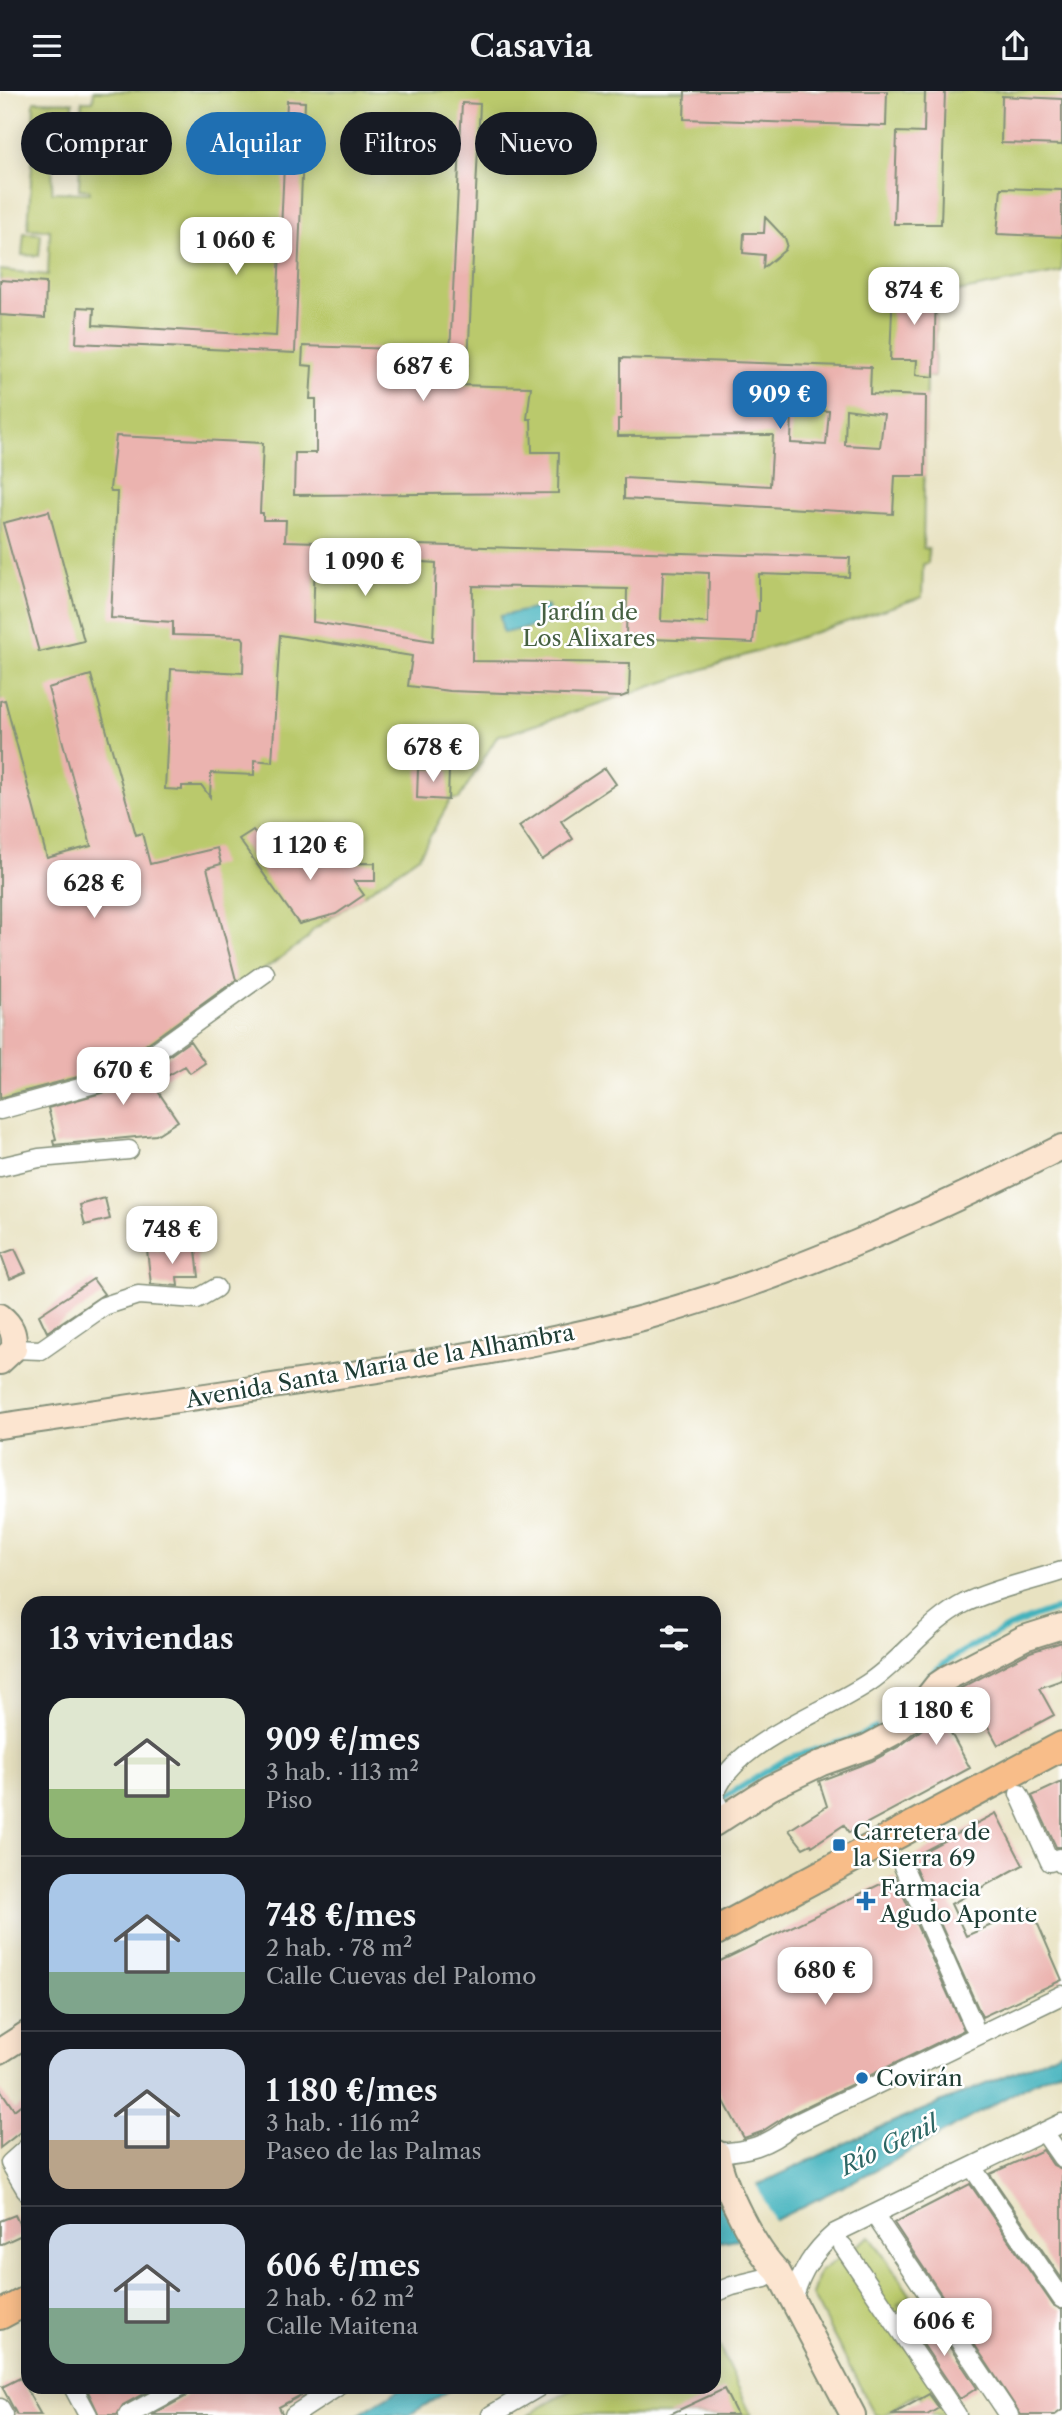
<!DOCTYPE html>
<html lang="es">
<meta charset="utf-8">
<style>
:root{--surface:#171b24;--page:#20242c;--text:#f1f3f6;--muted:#9ea1a6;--line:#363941;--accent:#1f6fb2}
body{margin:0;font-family:"Libre Caslon Text",serif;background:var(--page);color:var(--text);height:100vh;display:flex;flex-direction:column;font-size:26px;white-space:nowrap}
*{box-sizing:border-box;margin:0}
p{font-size:23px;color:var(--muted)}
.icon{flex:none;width:38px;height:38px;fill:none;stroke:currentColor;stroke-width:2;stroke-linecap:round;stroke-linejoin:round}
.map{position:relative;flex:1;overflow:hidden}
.panel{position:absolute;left:21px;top:1505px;width:700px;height:798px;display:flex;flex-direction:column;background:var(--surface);border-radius:21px;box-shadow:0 4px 18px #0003}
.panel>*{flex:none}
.banner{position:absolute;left:21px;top:21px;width:700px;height:63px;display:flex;gap:14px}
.price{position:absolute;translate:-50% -60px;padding:0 16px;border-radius:14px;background:#fff;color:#222;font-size:23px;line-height:46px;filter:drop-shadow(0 2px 4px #0008)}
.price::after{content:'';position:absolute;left:50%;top:42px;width:21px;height:16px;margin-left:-10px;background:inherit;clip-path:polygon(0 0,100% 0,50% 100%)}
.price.current{background:var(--accent);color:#fff}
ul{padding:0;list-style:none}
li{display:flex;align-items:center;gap:21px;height:175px;padding:0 28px}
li+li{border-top:2px solid var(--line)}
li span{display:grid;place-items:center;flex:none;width:196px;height:140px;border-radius:21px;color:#555}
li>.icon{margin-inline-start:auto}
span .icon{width:84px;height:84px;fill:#fffc;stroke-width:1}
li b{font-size:30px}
h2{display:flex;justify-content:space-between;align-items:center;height:84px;padding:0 28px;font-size:30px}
.tag{padding:0 24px;border-radius:32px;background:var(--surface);box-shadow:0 4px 18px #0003;font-size:24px;line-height:63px}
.tag.current{background:var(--accent);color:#fff}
header{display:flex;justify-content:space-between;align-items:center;height:91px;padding:0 28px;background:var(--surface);font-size:32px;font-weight:600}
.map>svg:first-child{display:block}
.green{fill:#bac96c;stroke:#6c8350;stroke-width:2}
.water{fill:#43b2bd;stroke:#317878;stroke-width:2}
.pier{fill:#e8e2c1}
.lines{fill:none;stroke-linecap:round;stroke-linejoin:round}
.stream{stroke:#43b2bd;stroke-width:6}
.building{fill:#ebb3af;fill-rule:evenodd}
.street-casing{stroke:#84907a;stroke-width:21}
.secondary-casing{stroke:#84907a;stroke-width:28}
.primary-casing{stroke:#84907a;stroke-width:32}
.street{stroke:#fff;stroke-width:18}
.secondary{stroke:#fce5d0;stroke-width:24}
.primary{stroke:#f8bd89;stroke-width:28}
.poi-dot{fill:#1f6fb2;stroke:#fff;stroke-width:2.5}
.labels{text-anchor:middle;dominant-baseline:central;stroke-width:5;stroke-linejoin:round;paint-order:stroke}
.park-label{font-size:23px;fill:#466042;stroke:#fff}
.street-label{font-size:23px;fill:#1f3d34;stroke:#fff}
.poi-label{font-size:23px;fill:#1f3d34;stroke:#fff;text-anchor:start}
.water-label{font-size:24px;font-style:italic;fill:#2c6664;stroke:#fff}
</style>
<header><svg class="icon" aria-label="menu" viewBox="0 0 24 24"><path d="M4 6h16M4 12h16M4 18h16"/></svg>Casavia<svg class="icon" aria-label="share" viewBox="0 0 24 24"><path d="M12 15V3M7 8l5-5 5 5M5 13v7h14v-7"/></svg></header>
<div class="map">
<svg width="1062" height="2324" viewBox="0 0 1062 2324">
<rect width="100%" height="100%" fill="#fff"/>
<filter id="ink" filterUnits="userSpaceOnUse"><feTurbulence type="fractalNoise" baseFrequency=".0143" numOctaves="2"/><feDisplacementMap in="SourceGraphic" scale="14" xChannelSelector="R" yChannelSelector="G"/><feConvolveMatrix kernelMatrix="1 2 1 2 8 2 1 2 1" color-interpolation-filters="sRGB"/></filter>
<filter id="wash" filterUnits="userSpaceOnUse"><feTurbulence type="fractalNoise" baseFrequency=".00686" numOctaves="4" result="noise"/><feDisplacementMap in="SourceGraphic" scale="28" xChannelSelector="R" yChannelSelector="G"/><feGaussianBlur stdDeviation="1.57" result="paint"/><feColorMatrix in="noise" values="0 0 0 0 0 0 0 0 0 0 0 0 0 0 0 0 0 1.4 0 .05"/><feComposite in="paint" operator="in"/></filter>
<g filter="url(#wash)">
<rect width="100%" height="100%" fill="#e8e2c1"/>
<path class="green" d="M94,0H1062V181L936,205L934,286L926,285L923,457L929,458L928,472L923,473L922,506L507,643L498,644L459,708H451L419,765L313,839L307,848L118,982L0,1012V179L48,184L50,139L28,138L33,60H53L52,101L90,102L89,99L79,98L82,10H93Z
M34,10L73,11L72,42L33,41Z
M24,142L41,143L39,165L22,164Z
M870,2145L911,2205L898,2214L913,2236L903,2242L958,2324H932L918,2302L884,2324H875L812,2204L819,2181Z
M714,2244L751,2324H528L576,2296H714Z"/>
<path class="water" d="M547,515L550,532L503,542L500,525Z
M1062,1959V1978L1034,1991L887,2073L738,2148L714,2152V2115L867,2042L1027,1976Z
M403,2296H455L409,2324H358Z"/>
<path class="pier" d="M755,2091L776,2133L741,2151L719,2108Z"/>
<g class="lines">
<path class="stream" d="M926,1589C947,1563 1028,1525 1062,1517
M891,1628L915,1603
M719,1710L788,1667L856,1647L876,1637"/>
</g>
<g id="blocks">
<path class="building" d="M685,0H887L886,35L684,28Z
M925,0H945L941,133H894L897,41L924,42Z
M1002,5L1062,8V54L1001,52Z
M287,10L305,11L295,262L76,252L78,216L94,217L93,234L276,245Z
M462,12L480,13L468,273L459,294L531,296L527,328H531L532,361H559L558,402L294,404L295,362H316V308H310L312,275L302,274L303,255L396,258V262L450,263Z
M1001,97L1062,99V146L997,143Z
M765,126L785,147L787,153L785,159L763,177L764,164L743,162L744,142H764Z
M0,189L46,192L45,227L0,224Z
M893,193L911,194V200L936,196L934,286L916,284L917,269H890Z
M621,267L871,276L870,303L926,305L925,385H895L893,423L624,408V387L770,395L773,344L618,345V328H621ZM792,318L829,320L826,354L791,352ZM846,318L884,323L880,356L845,354Z
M116,345L263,352L260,422H263V429H286L285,450L850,467L849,486L759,483V520H756L753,552L626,547L627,498L473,495L472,570L630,572L629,603L621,606L450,600L408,595L412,565L280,544L272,671L254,669V684L211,682L210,706L202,695H182V699L165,698L171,578L243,582L244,549L242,546L173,544V531L111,527L117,401H111L110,398ZM367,467L436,472L433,550L313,531L315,469H367ZM663,480L709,482L708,532L661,530Z
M49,420L84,550L39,561L3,432Z
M91,584L136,744L142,742L150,773L217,757L221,773L207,777L236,889L115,976L0,1007V610L5,609L47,767L91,755L48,597Z
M605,677L616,693L561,730L573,748L542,769L519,735Z
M418,678L449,679L448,709L417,707Z
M253,739L279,773L375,772V790H354L364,804L336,823L299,833L239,748Z
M190,950L205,972L190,982L185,975L153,993L178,1030L156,1044L54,1054L53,1049L56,1048L48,1017L126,995Z
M105,1107L110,1128L85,1134L80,1114Z
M15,1158L26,1181L10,1188L1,1163Z
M147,1159H196L199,1186H177L178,1195L151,1193Z
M93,1188L104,1203L47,1241L39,1224Z
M1062,1551V1589L1039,1597L1054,1624L998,1654L970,1603L946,1633L970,1677L849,1742L844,1734L812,1755L811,1753L803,1757L789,1739L827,1715L819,1690L872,1670L900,1655L922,1638L947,1605L957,1599L1030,1561Z
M1062,1691V1756H1056L1032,1705Z
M996,1722L1023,1774L951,1813L966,1845L1031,1817L1062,1889L982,1926L911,1767Z
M895,1786L964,1939L786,2025L761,2041L744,2047L714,1992V1873Z
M0,1998L14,2019L28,2008V2035L0,2057Z
M1043,2059L1053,2074L1062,2078V2188L990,2083Z
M970,2093L1053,2214L1062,2219V2319L1055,2324H1021L894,2132Z
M15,2124L24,2143L0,2154V2130Z
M929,2225L977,2297L960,2308L912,2237Z
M20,2287L41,2324H17L2,2296Z
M86,2296H156L123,2314L117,2324H99Z
M191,2296H316L279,2316L283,2324H152L185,2306Z
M724,2298L737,2324H668Z
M929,2303L939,2317L927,2324H891Z"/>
</g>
</g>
<g filter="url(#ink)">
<use href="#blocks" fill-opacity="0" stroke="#84907a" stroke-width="2"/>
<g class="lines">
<defs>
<path id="street" d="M0,1019L120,986L265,882
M0,1076L39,1067L129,1059
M14,1258L41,1259L104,1215L138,1204L197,1208L216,1197
M1019,1703L1050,1771L1059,1767L1062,1773
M724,1726L714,1706C731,1651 826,1622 871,1590C904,1567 928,1531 965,1512C996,1497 1029,1491 1062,1480
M903,1775L973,1933
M1044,2041L1062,2067
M28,2056L10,2072L28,2102
M717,2062C747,2060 768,2055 791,2035L1062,1904
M972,2076L1062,2208
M874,2123L1009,2324
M843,2155L957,2324
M714,2202L732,2195L765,2187
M793,2208C801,2181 813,2161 835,2142L1062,2032
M73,2296L88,2324
M0,2317L4,2324
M128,2324L180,2296
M294,2324L337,2296
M491,2324L539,2296"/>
<path id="secondary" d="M0,1225C12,1234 15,1243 14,1258L0,1271
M0,1335C128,1316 257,1298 385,1278C472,1263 560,1250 646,1226C791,1186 928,1123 1062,1056
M714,1733L770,1697L822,1672L867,1656L893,1642L910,1628L937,1594L949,1586L1024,1547L1062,1535
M0,1960L28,1942
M717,2062C723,2096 754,2157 778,2181L853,2324"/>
<path id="primary" d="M714,1841L1062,1655
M0,2224L28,2209"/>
</defs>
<use href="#street" class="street-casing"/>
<use href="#secondary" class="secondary-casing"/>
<use href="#primary" class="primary-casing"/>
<use href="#street" class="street"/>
<use href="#secondary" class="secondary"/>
<use href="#primary" class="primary"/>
</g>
</g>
<g class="poi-dot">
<rect x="832" y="1747" width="14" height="14" rx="3.5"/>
<path d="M862.5 1799.5h7v7h7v7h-7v7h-7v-7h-7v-7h7z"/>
<circle cx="862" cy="1987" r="7"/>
</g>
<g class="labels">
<g class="park-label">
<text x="589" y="521">Jardín de<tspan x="589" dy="26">Los Alixares</tspan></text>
</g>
<g class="street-label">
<text transform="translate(380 1275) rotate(-10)">Avenida Santa María de la Alhambra</text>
</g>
<g class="poi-label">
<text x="853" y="1741">Carretera de<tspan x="853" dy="26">la Sierra 69</tspan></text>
<text x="880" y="1797">Farmacia<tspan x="880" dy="26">Agudo Aponte</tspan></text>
<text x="876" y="1987">Covirán</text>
</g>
<g class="water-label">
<text transform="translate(889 2054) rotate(-26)">Río Genil</text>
</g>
</g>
</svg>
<b class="price" style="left:236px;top:186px">1 060 €</b>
<b class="price" style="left:914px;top:236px">874 €</b>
<b class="price" style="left:423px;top:312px">687 €</b>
<b class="price current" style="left:780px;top:340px">909 €</b>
<b class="price" style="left:365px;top:507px">1 090 €</b>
<b class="price" style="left:433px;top:693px">678 €</b>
<b class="price" style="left:310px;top:791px">1 120 €</b>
<b class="price" style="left:94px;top:829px">628 €</b>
<b class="price" style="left:123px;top:1016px">670 €</b>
<b class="price" style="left:172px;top:1175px">748 €</b>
<b class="price" style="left:936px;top:1656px">1 180 €</b>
<b class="price" style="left:825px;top:1916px">680 €</b>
<b class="price" style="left:944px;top:2267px">606 €</b>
<div class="banner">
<a class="tag">Comprar</a>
<a class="tag current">Alquilar</a>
<a class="tag">Filtros</a>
<a class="tag">Nuevo</a>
</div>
<section class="panel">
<h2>13 viviendas<svg class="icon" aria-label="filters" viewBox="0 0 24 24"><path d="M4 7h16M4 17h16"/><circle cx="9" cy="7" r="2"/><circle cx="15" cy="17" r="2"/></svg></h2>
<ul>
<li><span style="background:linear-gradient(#dfe7d0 65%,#8fb573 0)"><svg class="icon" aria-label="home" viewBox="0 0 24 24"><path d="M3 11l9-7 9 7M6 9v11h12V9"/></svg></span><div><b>909 €/mes</b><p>3 hab. · 113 m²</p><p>Piso</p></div></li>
<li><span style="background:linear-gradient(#a9c7e8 70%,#7fa58c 0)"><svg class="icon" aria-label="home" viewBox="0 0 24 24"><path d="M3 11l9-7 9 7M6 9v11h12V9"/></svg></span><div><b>748 €/mes</b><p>2 hab. · 78 m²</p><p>Calle Cuevas del Palomo</p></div></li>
<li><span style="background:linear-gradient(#c9d6e8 65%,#b9a48a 0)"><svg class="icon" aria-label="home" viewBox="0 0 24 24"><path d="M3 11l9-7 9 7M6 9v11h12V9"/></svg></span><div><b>1 180 €/mes</b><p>3 hab. · 116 m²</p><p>Paseo de las Palmas</p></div></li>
<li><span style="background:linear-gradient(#c9d6e8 60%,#7fa58c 0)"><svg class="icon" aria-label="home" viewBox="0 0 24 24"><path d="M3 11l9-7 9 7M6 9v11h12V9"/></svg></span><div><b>606 €/mes</b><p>2 hab. · 62 m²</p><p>Calle Maitena</p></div></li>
</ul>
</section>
</div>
